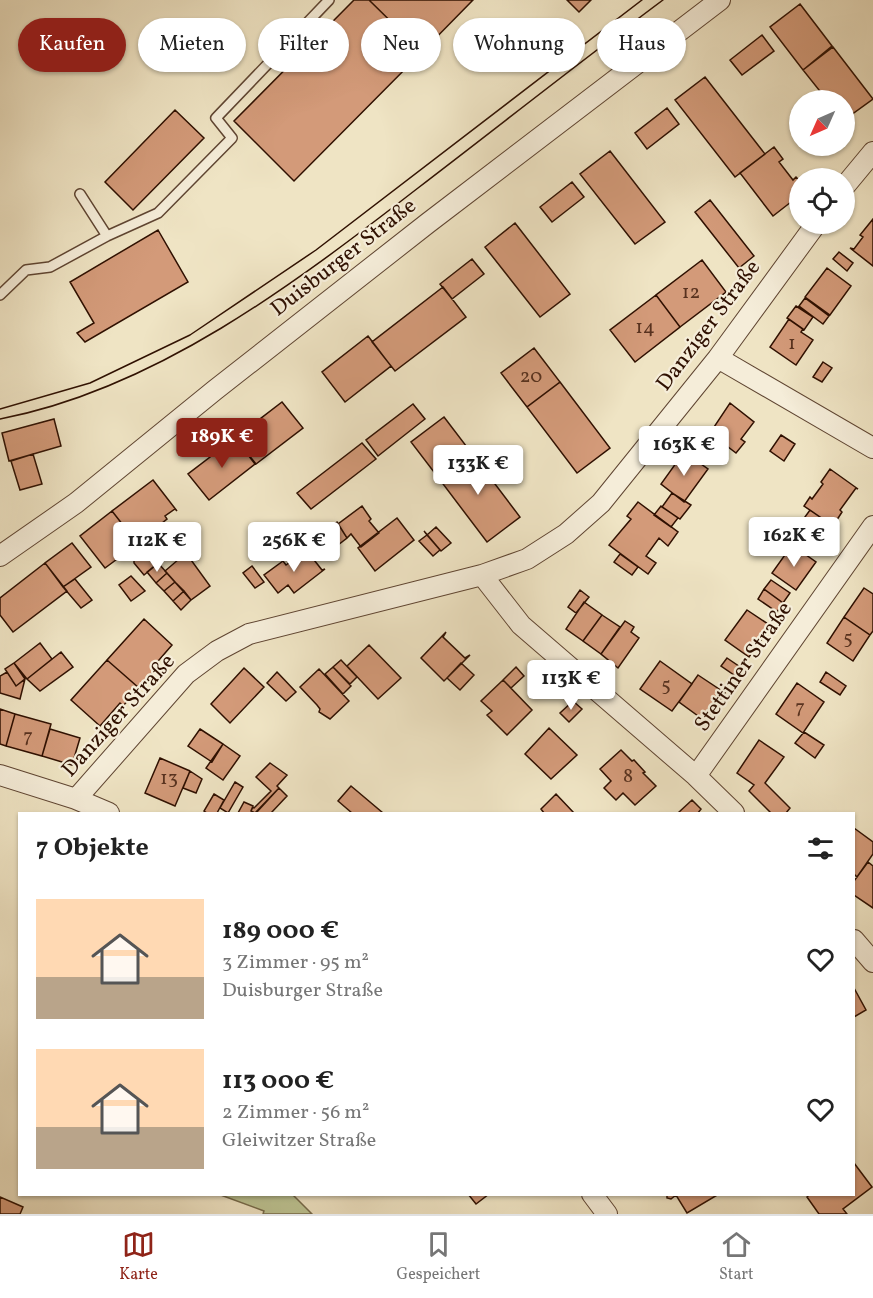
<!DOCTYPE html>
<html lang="de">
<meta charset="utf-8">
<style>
:root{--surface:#fff;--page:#f2f2f2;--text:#222;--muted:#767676;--line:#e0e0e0;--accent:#8f2418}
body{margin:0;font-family:Vollkorn,serif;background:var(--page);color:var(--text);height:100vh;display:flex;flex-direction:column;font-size:22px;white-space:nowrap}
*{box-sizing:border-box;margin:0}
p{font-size:20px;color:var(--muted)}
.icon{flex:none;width:33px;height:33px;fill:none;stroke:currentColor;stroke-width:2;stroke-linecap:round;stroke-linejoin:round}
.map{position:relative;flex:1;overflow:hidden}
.side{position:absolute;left:18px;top:812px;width:837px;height:384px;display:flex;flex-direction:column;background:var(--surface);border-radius:0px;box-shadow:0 2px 4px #0004}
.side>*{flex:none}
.guide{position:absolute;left:18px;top:18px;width:837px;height:54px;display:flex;gap:12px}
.needle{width:39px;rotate:225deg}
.fabs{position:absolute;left:789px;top:90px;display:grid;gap:12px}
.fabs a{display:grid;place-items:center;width:66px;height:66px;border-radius:50%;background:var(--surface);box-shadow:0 2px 4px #0004;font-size:30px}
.price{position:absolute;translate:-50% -51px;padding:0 14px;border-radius:6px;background:#fff;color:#222;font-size:20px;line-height:39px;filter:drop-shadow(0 2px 3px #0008)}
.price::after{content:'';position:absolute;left:50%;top:36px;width:18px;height:14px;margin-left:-9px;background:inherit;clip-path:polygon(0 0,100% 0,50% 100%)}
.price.current{background:var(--accent);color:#fff}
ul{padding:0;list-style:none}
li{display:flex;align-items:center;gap:18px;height:150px;padding:0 18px}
li span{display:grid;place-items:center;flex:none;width:168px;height:120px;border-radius:0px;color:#555}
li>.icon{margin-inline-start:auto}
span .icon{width:72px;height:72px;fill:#fffc;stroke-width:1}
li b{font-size:26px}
h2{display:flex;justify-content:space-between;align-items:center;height:72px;padding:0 18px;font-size:26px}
.tag{padding:0 21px;border-radius:27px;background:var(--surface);box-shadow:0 2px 4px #0004;font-size:21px;line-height:54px}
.tag.current{background:var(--accent);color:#fff}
.tab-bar{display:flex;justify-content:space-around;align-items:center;height:84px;border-top:2px solid var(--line);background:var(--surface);font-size:16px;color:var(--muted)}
.tab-bar a{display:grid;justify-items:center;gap:3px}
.tab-bar .current{color:var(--accent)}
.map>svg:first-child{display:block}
.green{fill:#bcc392;stroke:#766a4a;stroke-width:1.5}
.building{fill:#d39a79;stroke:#2f1001;stroke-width:1.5}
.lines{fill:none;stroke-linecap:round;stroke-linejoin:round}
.service-casing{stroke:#5f4532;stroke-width:12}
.minor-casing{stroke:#5f4532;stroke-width:22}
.service{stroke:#f5edd9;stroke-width:9}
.minor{stroke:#f5edd9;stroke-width:20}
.tram{stroke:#2f1001;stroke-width:1.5}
.labels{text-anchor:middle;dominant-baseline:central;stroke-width:4.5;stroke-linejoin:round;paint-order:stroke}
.number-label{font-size:20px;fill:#58321f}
.street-label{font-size:22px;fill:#2f1001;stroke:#f5edd9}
</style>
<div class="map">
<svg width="873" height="1214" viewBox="0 0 873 1214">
<rect width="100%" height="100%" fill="#efe4c4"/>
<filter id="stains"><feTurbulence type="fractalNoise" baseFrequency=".00333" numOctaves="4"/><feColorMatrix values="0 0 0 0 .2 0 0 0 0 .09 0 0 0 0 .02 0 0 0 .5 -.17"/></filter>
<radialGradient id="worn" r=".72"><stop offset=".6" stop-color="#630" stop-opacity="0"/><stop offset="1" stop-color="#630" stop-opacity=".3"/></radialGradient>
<path class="green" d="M218,1194H292L312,1214H263L264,1211Z"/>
<path class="building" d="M354,0H369L422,52L294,181L234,121Z
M369,0H473L422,52Z
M567,0H591L579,12Z
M800,4L832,46L803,70L770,27Z
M762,35L774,51L742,75L730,60Z
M833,47L873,99L844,120V100H827L803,70Z
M705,77L765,154L735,177L675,100Z
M667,108L679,124L647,149L635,133Z
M175,110L204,138L133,210L105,182Z
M774,147L783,159L779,162L793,180L796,177L800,181V195L773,216L740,173Z
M610,151L665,222L635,244L580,174Z
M572,182L584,197L552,222L540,207Z
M710,200L754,256L739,268L695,212Z
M873,219V266L850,248L854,249L863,237L860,235Z
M515,223L570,294L540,317L485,247Z
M158,230L188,282L85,342L77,333L94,323L70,282Z
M839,252L853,263L847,271L833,259Z
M472,259L484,274L452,299L440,284Z
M702,260L726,292L680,327L656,295Z
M827,268L851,286L830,315L805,297Z
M443,287L466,317L395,371L372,342Z
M656,295L680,327L635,362L610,330Z
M805,298L829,316L823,324L799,306Z
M796,306L813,317L804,330L787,318Z
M789,319L803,329L801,332L813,340L796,365L770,347Z
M368,336L391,366L345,402L322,372Z
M534,348L560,382L527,407L501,373Z
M823,362L832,368L822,382L813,377Z
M560,382L610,448L577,473L527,407Z
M282,402L303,428L256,464L235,438Z
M730,403L754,422L741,439L745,442L736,453L710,433Z
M413,404L425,419L378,456L366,440Z
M444,417L470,451L437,476L411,442Z
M54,419L61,446L9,461L2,433Z
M781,435L795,444L784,461L770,451Z
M235,438L255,464L209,500L188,474Z
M362,443L376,459L311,509L297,493Z
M470,451L520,517L487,542L437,476Z
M684,452L708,469L684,502L661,484Z
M33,454L42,484L20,490L11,461Z
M830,469L858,489L856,488L840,510L842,512L833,526L804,506L810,497L812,499L823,484L821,482Z
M153,480L177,511L175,509L165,516L167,519L137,543L112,511Z
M672,493L691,505L680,519L662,507Z
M638,502L678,532L668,546L659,538L646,556L656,563L648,574L609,545L631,519L627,516Z
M362,506L371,519L369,521L379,533L361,547L351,534L347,538L338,524Z
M661,506L678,518L671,527L654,515Z
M810,510L830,524L822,535L802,521Z
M112,511L155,566L144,575L134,563V557L131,555L124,554L105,568L80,536Z
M397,518L414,540L375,571L358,548Z
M337,522L347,538L338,545L327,530Z
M436,527L451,543L441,551L424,531L427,535Z
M427,535L440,550L433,556L419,541Z
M72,543L91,567L63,587L45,563Z
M792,545L816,562L796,590L772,573Z
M309,548L307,551L322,570L325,569L294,593L288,585L278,593L264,575L283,561L286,565Z
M186,553L210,586L191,600L165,571Z
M620,554L638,567L632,575L614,562Z
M45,563L67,591L13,632L0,615V598Z
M158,563L167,573L156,583L147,572Z
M252,566L264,582L255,588L243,573Z
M167,573L175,582L164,591L156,583Z
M131,576L145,591L131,601L119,585Z
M75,579L92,600L81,608L63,587Z
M771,580L790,593L783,603L764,589Z
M175,582L184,591L173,601L164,591Z
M864,588L873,594V631L870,635L844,617Z
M764,589L783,603L777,612L758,599Z
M580,590L589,597L576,613L568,607Z
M184,591L191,600L181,610L173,601Z
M584,602L602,615L583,641L566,629Z
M747,610L771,626L749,657L725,640Z
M602,615L620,627L601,654L583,641Z
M844,617L870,635L853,661L827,643Z
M144,619L172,645L152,668L155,670L139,688L107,660Z
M625,621L634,627L631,632L639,638L618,668L601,654Z
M446,632L443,637L465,658L470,655L444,681L421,658Z
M40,643L52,659L27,679L14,663Z
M369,645L401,678L378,699L347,666Z
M61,652L73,667L40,691L27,679Z
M727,658L743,669L737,677L721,666Z
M107,660L139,688L123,706L120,703L100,726L71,700Z
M341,660L357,677L350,684L333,667Z
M660,661L692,684L672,711L640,689Z
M14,663L25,679L16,686L5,669Z
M461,663L474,675L460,690L447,678Z
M333,667L351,686L343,694L325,674Z
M516,667L524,676L511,688L503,680Z
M244,668L264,687L230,723L211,704Z
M319,669L349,701L330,719L319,712L320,709L317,705L300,687Z
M7,672L16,686L25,679L20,699L0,693V676Z
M277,672L296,692L286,701L267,683Z
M826,672L846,686L840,695L820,682Z
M698,675L725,693L705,721L679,702Z
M503,680L532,710L507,735L487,715L492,711L481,701Z
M797,683L824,702L803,733L776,714Z
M573,701L582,709L569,722L560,713Z
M0,709L15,714L6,746L0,744Z
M15,714L51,724L42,756L6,746Z
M549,728L577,755L551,779L525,754Z
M50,729L80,738L72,765L42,756Z
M200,729L223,744L212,762L188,746Z
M804,732L824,745L815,758L795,743Z
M759,740L784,757L765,783L790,808L786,813H771L749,791L754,785L737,773Z
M223,744L240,756L223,780L206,768Z
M621,750L632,761L634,760L645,772L643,773L656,786L635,805L623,793L616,800L604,788L611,781L600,769Z
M160,758L190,771L175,806L145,793Z
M270,763L287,775L277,786L279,788L255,813L251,811L253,807L254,808L271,791L256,777Z
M190,771L202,779L196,793L183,788Z
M235,782L243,787L228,813L220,808Z
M351,786L383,813H352L338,801Z
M279,788L287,796L271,813H256Z
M214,794L224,800L217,813H207L204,811Z
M556,794L574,813H544L541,809Z
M692,800L701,809L698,813H678Z
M244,802L253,806L251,811L255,813H238Z
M854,828L873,842V854L857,877L854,874Z
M868,862L873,866V908L854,895V881Z
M854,988L866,1010L854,1017Z
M854,1163L872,1187L843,1209L847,1214H819L807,1197L810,1194H854Z
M468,1194H489L476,1204Z
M667,1194H719L687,1213L676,1195L671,1199L667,1198Z
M0,1197L23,1207L20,1214H0Z"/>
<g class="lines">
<defs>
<path id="service" d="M80,194L107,236
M0,295L26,270L50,267L107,236L158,213L232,138L216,118L329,0"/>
<path id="minor" d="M844,187L873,152
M718,358L873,448
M0,556L76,503L215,390L428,223L720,0
M482,575L521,625L696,776L734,813
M0,775L76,799L109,813
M696,776L873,526
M76,799L186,674L217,651L249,634L482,575L527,559L566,534L601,503L718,358L816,224
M854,940L873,962
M592,1194L607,1214"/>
</defs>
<use href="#service" class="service-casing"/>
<use href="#minor" class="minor-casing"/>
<use href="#service" class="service"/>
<use href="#minor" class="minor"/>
<path class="tram" d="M0,409L90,383L190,335L316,250L642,0
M0,419C156,389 294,284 418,188C499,126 580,62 663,0"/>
</g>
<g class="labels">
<g class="number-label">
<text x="691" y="293">12</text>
<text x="645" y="328">14</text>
<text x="792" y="344">1</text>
<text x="531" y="377">20</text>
<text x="848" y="639">5</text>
<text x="666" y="686">5</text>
<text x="800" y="708">7</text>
<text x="28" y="737">7</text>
<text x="628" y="777">8</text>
<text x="169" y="779">13</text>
</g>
<g class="street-label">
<text transform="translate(344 258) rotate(-38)">Duisburger Straße</text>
<text transform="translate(709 326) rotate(-53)">Danziger Straße</text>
<text transform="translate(744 667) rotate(-55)">Stettiner Straße</text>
<text transform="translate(119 716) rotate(-48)">Danziger Straße</text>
</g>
</g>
<rect width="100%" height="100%" filter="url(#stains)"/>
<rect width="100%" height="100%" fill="url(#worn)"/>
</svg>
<div class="fabs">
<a><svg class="needle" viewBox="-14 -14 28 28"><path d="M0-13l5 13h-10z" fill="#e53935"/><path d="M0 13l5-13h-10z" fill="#767676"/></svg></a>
<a><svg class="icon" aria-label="locate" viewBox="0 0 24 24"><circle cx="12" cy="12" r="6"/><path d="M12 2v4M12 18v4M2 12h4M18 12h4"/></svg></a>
</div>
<b class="price current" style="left:222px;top:469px">189K €</b>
<b class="price" style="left:684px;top:477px">163K €</b>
<b class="price" style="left:478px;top:496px">133K €</b>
<b class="price" style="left:794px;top:568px">162K €</b>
<b class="price" style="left:157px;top:573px">112K €</b>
<b class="price" style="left:294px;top:573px">256K €</b>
<b class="price" style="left:571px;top:711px">113K €</b>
<div class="guide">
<a class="tag current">Kaufen</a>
<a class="tag">Mieten</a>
<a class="tag">Filter</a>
<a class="tag">Neu</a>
<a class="tag">Wohnung</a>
<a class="tag">Haus</a>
</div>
<section class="side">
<h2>7 Objekte<svg class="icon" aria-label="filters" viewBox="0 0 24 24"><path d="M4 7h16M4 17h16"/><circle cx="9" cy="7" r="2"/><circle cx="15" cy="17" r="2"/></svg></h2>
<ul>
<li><span style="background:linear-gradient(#ffd9b3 65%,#b9a48a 0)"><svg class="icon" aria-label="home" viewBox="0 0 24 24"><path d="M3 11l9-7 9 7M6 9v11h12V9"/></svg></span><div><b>189 000 €</b><p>3 Zimmer · 95 m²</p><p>Duisburger Straße</p></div><svg class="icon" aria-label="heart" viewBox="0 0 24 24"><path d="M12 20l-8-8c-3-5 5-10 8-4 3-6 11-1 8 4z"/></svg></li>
<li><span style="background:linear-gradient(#ffd9b3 65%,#b9a48a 0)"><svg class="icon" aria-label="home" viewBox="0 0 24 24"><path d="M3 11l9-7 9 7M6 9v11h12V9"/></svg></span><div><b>113 000 €</b><p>2 Zimmer · 56 m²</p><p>Gleiwitzer Straße</p></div><svg class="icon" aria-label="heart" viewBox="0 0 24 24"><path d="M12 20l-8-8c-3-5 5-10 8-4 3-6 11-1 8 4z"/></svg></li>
</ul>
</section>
</div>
<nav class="tab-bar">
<a class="current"><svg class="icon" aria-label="map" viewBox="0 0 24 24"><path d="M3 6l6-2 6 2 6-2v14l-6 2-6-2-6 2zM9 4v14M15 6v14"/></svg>Karte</a>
<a><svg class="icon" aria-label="saved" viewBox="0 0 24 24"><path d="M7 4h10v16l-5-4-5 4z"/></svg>Gespeichert</a>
<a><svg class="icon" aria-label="home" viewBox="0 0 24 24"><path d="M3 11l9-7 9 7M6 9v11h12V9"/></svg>Start</a>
</nav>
